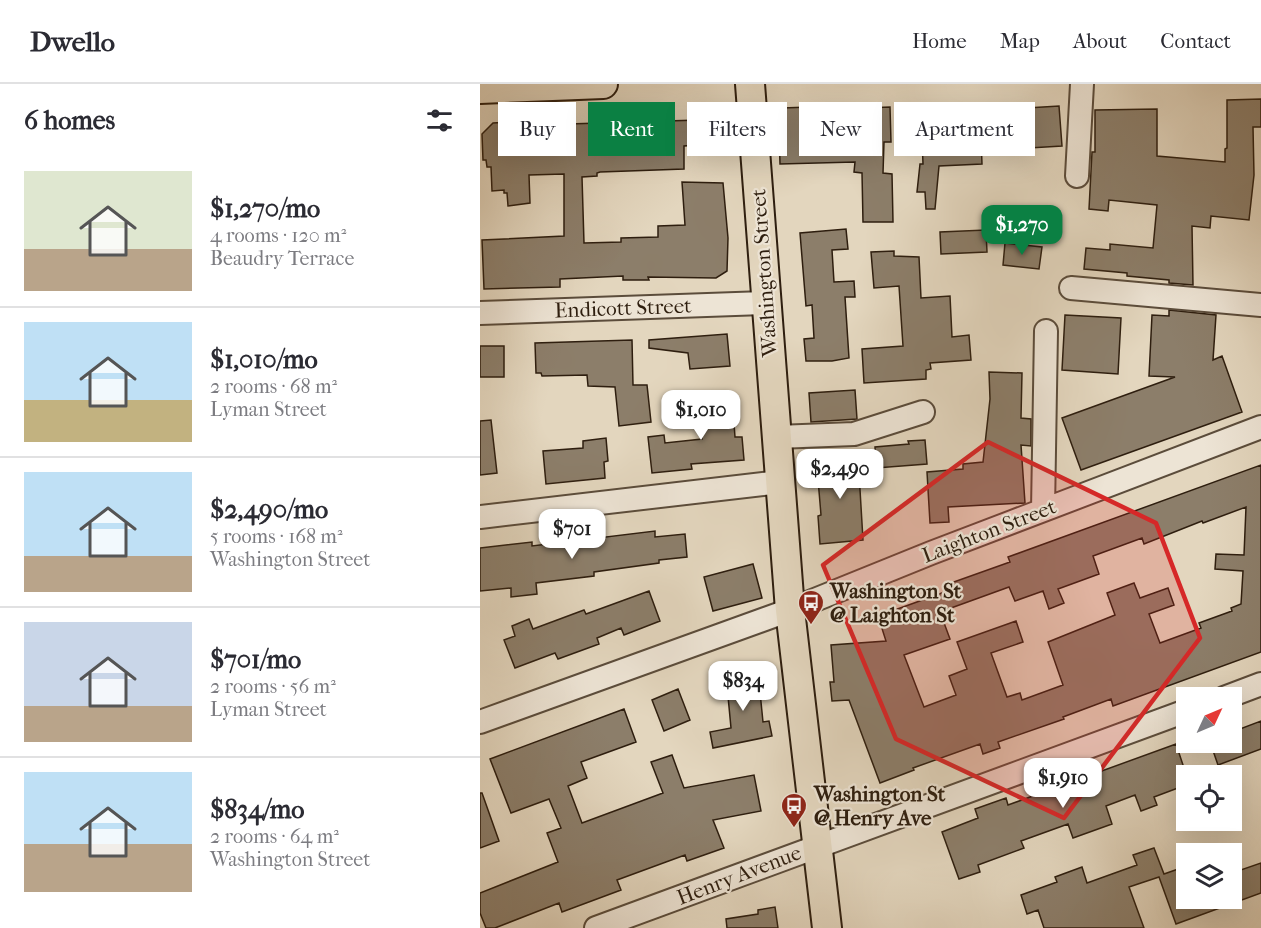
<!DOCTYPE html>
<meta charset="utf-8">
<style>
:root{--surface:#fff;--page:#f2f2f3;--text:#2b2b33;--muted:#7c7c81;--line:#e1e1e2;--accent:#0b8043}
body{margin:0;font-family:"IM FELL French Canon",serif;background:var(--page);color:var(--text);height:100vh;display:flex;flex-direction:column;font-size:22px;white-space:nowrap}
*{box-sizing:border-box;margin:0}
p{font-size:20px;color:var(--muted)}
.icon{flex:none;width:33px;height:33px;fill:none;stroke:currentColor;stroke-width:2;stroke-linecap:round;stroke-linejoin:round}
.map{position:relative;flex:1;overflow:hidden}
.sheet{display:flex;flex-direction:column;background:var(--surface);width:480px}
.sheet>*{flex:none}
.guide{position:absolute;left:18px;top:18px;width:570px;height:54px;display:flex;gap:12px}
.needle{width:39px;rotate:46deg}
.tools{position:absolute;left:696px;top:603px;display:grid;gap:12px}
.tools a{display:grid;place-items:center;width:66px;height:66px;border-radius:0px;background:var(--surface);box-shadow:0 6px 24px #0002;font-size:30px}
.price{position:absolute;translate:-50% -51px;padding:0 14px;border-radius:12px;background:#fff;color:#222;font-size:20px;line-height:39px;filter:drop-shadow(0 2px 3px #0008)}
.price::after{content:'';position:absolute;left:50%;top:36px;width:18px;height:14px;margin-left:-9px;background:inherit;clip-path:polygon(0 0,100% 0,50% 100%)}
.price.on{background:var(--accent);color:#fff}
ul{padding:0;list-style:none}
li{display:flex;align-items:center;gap:18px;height:150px;padding:0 24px}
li+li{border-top:2px solid var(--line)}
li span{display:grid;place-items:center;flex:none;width:168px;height:120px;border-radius:0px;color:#555}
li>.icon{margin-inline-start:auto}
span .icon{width:72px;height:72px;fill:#fffc;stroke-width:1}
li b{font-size:26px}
h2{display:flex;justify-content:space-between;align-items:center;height:72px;padding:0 24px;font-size:26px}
.chip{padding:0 21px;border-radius:0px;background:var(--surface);box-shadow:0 6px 24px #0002;font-size:21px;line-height:54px}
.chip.on{background:var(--accent);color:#fff}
header{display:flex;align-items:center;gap:36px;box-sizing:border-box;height:84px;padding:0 30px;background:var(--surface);border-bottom:2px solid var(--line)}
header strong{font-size:28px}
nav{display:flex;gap:33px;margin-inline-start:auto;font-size:21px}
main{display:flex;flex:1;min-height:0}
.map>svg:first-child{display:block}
.building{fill:#8c7e6a;stroke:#2e1e0f;stroke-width:1.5;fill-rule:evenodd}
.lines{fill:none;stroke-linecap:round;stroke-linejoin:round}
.minor-casing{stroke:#5b4c3b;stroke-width:26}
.major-casing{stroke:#2e1e0f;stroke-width:32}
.minor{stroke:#ede4d5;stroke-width:22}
.major{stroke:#e3d6be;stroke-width:28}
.marked{fill:#d62828;fill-opacity:0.2;stroke:#d62828;stroke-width:4.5;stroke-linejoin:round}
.labels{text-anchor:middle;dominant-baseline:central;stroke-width:4.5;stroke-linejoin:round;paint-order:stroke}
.street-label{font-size:21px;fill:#2e1e0f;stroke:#ede4d5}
.poi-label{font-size:21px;font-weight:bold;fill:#2e1e0f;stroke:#ede4d5;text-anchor:start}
</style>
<header>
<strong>Dwello</strong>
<nav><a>Home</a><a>Map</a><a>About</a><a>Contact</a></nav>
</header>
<main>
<section class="sheet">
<h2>6 homes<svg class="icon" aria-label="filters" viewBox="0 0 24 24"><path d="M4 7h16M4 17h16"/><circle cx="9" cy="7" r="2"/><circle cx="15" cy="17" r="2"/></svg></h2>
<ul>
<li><span style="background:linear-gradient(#dfe7d0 65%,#b9a48a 0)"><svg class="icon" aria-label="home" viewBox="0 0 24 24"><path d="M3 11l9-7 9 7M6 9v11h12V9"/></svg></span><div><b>$1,270/mo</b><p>4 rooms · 120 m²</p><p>Beaudry Terrace</p></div></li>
<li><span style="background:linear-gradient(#bfe0f5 65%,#c2b280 0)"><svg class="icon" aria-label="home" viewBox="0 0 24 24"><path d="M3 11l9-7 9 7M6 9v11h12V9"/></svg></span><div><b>$1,010/mo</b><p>2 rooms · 68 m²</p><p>Lyman Street</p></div></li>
<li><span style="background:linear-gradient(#bfe0f5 70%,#b9a48a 0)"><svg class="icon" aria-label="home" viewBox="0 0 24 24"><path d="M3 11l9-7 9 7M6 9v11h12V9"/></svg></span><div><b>$2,490/mo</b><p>5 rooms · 168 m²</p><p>Washington Street</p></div></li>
<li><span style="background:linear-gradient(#c9d6e8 70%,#b9a48a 0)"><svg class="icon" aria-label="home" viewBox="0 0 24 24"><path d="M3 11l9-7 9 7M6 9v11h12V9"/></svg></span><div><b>$701/mo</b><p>2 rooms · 56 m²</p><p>Lyman Street</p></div></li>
<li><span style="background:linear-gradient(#bfe0f5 60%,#b9a48a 0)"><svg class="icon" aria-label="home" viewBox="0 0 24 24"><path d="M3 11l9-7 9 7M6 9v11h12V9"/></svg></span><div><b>$834/mo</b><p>2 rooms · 64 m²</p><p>Washington Street</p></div></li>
</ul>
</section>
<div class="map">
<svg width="781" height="844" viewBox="0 0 781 844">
<rect width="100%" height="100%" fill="#e3d6be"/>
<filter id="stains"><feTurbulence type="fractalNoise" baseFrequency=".00333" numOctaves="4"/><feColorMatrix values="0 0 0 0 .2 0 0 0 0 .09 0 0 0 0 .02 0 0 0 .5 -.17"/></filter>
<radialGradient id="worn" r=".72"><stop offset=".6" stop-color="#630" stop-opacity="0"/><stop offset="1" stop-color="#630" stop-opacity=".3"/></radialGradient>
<path class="building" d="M781,15V43H773L774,91L769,136L731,132L730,144L712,142L713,201L689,199V196L647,192V189L604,185L606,164L630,166V160L673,164L677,121L629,116L628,127L609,125L612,68H615V26L677,25V72L745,78V65L747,64V16Z
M358,22V25L410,23L411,58H404L403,89L412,90L413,138H383L382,89L374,88L375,78L300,80L299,43H290V40L302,24Z
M579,22L582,62L549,64L547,24Z
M510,26L512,53H501L502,80L459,82L455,125H446L445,108H437L440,80H443L441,29Z
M245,31L247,59L204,62V85L120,88L117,89V92L102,93L104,159L141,158V154L178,153V142L205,141L202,98L243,99L248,154L247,187L236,194L168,193L169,196H143V192L80,195V203L4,205L2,156L84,152V90L49,91L50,119L28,122L27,109H24V106L12,107L11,83H7L6,76H3L2,50L13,39L29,38V43L52,44L55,41L219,36V32Z
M366,145L368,165L352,166L354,198L374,197L375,213H365L369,274L352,277H326L324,255L334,254L332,221L326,222L320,149Z
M506,146L507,168L461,170L460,148Z
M525,159L562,163L559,185L523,181Z
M414,167V172L439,173L441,214L470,212L472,253L489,251L491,276L450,279L451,285L446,286V295L384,299L382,265L423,262L419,202L394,204L391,168Z
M689,226L736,231L733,276L742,272L762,328L601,386L582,334L695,293L669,292L672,231L689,232Z
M585,231L641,234L638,290L582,286Z
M247,250L250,282L210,285L208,269L169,264V256Z
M152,256L153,301H167L171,338L139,342L135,303L108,302L107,291L62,292L61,289H56L55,259Z
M0,262H24V293H0Z
M509,288L542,289L541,334L551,335V362L541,361L545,419L468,423L469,438L450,439L447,388L483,385V380L503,378L510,315Z
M375,306L377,335L331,338L329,309Z
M252,313L255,353H262L264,376L211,380L212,385L172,389L168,353L184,351L185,359L222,355L219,316Z
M11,336L17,389L0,391V337Z
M126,354L128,377L124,378L125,394L66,400L63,367L103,364V357Z
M445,356L447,380L396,384L395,363L429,360L428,357Z
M378,372L383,456L340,460L338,432L341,431L337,383L341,382V374Z
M781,381V568L633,622L631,615L583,633L584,635L518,658L520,664L503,670L500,660L433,684L434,686L400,699L369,616L352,617L350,598H354L351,561L406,557L398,532L473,505L471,499L530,478L528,473ZM766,423L764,471L736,470L735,485L763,487L761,520L751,524L752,527L719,539L721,544L680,559L669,530L694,521L688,504L660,514L654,499L627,509L635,531L568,558L583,601L542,616L540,609L527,613L511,569L543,558L536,537L477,558L487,585L469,592L476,611L444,623L424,571L470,555L460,528L529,503L535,517L563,507L569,525L584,519L578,505L619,490L613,472L662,454L664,460L722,437L723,439Z
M175,447V453L205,450L207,473L179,476V479L114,488V492L56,499L57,510L31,513V504L0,507V464L52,458V462Z
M273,480L282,514L233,527L224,493Z
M169,507L180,537L144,551L141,544L117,554L119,560L78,575L75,569L35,584L24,556L35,552L32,542L49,535L53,545L104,526L106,530Z
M278,588L283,638L289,637L292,652L233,664L230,648L251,644L246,591Z
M198,605L210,636L184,647L172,616Z
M144,625L156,658L101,678L107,694L88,702L102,739L183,709L171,678L192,671L204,704L274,691L281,727L233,736L244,764L207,777L205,771L137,796L141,806L82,828L79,819L15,844H6L0,829V809L78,778L67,749L81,744L69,715L31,729L10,675Z
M781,637V665L738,681L730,658H752V648Z
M696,660L706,690V701L674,713L677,721L661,727L655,711L626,722L632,740L593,754L588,740L541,757L544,764L498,781L500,788L479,795L462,748L498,734L495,725L526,714L528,721Z
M0,709H2L19,757L0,764Z
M674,764L684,790L701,784L706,799V814H752V789L781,779V809L696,840L679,793L649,803L664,844H564L558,826L547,830L541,811L577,798L575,793L602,783L607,799L657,781L653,771Z
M295,823L298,844H247L246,835L278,830V826Z"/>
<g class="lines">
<defs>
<path id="minor" d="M597,92L602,0
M591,204L781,221
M0,229L287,219
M297,353L374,350L443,328
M563,426L566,247
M0,433L300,398
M744,614L781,600
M0,638L310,526L451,469L781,343
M116,844L706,627"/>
<path id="major" d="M270,0L310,526L347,844
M0,5L123,0"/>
</defs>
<use href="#minor" class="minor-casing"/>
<use href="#major" class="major-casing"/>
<use href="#minor" class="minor"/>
<use href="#major" class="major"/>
</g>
<path class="marked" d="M508,358L676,439L720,554L584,734L416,655L343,481Z"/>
<defs>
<symbol id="bus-pin" viewBox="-11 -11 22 30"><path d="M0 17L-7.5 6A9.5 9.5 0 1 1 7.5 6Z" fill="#8f2418" stroke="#ede4d5"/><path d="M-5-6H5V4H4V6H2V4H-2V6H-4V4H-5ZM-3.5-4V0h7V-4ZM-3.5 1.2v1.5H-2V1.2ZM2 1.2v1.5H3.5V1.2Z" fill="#fff"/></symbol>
</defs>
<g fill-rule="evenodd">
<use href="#bus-pin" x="316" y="504" width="30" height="40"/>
<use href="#bus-pin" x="299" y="707" width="30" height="40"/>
</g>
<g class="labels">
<g class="street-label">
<text transform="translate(284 189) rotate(-94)">Washington Street</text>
<text transform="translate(143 224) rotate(-2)">Endicott Street</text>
<text transform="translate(509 447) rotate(-21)">Laighton Street</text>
<text transform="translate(259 791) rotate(-21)">Henry Avenue</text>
</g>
<g class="poi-label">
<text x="350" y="507">Washington St<tspan x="350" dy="24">@ Laighton St</tspan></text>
<text x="334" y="710">Washington St<tspan x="334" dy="24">@ Henry Ave</tspan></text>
</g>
</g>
<rect width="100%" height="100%" filter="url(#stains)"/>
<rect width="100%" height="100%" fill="url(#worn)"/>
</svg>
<div class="tools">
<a><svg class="needle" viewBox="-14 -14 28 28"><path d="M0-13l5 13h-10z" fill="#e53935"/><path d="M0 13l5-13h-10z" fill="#7c7c81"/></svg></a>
<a><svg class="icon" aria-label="locate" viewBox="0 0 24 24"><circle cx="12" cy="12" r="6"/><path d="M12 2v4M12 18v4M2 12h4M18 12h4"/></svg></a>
<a><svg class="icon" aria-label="layers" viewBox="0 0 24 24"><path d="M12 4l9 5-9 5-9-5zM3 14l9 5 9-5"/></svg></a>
</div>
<b class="price on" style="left:542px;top:172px">$1,270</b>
<b class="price" style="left:221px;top:357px">$1,010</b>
<b class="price" style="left:360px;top:416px">$2,490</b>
<b class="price" style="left:92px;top:476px">$701</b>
<b class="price" style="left:263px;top:628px">$834</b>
<b class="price" style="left:583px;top:725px">$1,910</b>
<div class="guide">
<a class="chip">Buy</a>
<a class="chip on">Rent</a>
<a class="chip">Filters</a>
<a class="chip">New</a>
<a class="chip">Apartment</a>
</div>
</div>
</main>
